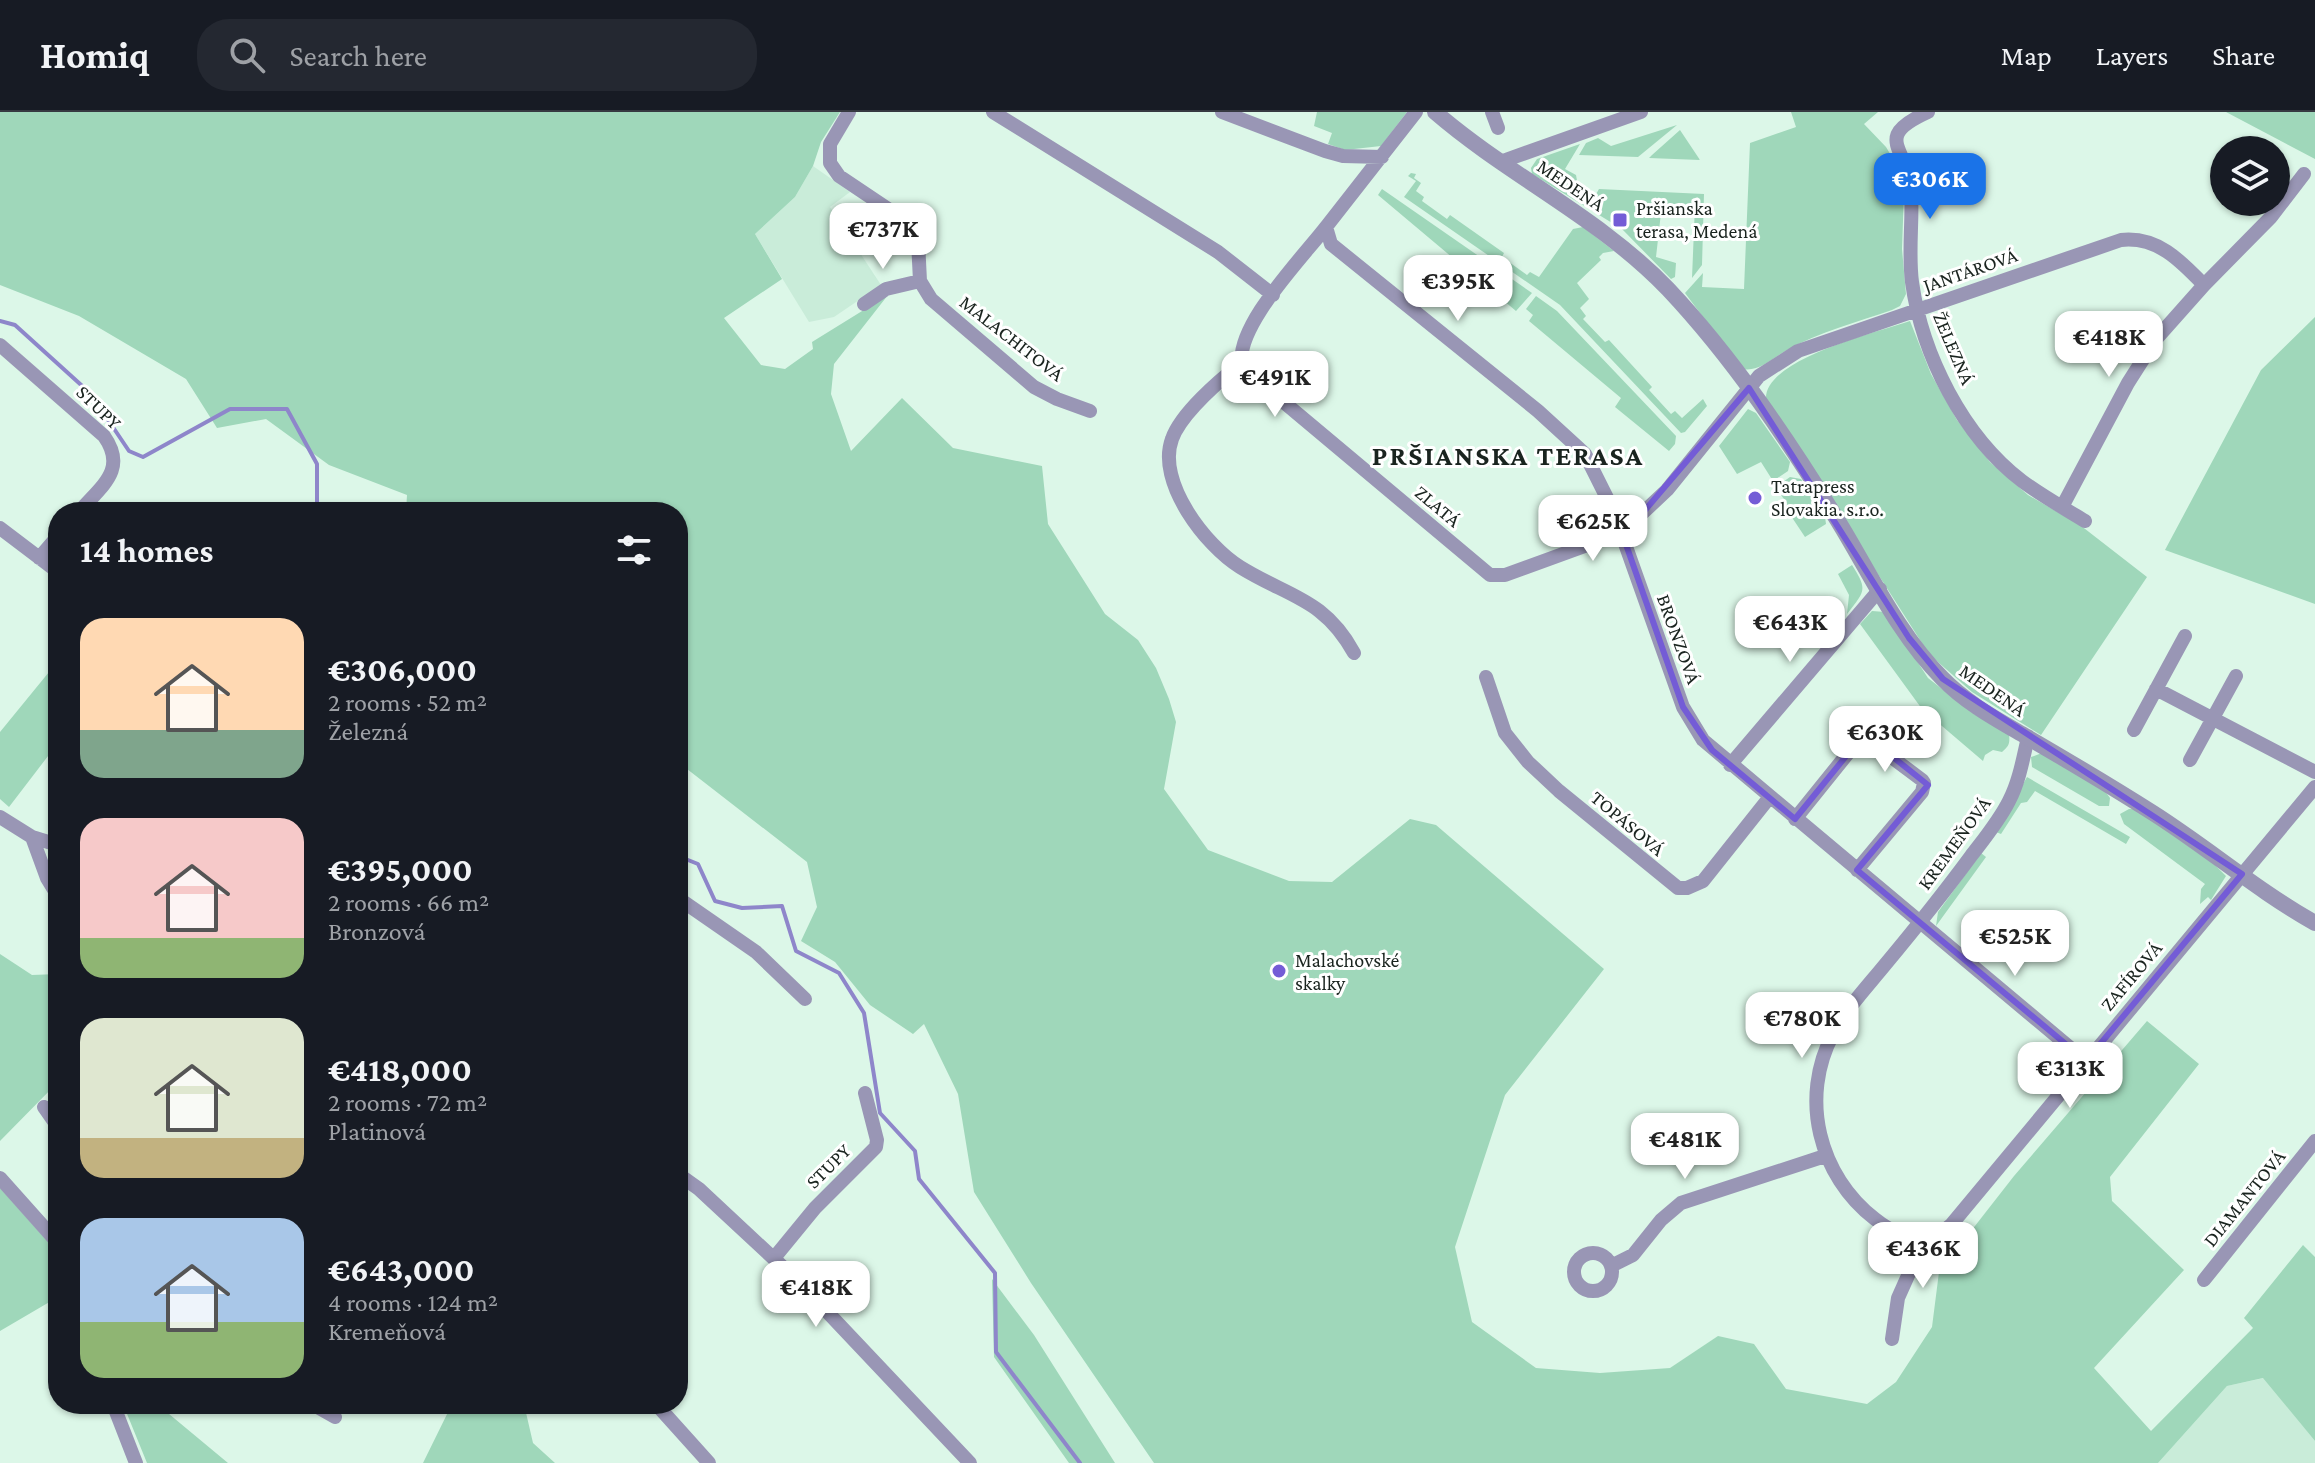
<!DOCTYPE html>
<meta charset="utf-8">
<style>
:root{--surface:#171b24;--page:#242831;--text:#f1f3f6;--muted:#9ea1a6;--line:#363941;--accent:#1a73e8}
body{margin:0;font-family:"Crimson Pro",serif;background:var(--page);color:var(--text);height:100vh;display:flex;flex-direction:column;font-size:30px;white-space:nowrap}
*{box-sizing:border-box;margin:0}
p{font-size:26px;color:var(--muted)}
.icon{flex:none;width:44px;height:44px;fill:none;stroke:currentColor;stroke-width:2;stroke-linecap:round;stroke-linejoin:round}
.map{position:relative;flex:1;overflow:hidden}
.drawer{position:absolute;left:48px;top:390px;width:640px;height:912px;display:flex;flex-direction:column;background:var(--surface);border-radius:32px;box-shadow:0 2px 6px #0004}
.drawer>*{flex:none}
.fabs{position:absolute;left:2210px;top:24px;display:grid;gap:16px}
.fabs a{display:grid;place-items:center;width:80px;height:80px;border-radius:50%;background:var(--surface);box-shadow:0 2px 6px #0004;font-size:40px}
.price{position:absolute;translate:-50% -68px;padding:0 18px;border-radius:16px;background:#fff;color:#222;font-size:26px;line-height:52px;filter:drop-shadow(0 2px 4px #0008)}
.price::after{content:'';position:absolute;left:50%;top:48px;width:24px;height:18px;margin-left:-12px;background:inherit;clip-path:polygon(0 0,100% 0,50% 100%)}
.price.active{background:var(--accent);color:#fff}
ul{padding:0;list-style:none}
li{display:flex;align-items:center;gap:24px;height:200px;padding:0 32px}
li span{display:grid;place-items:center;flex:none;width:224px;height:160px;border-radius:24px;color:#555}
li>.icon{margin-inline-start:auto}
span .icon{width:96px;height:96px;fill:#fffc;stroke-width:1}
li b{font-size:34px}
h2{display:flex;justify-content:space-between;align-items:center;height:96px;padding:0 32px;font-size:34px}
header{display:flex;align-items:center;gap:48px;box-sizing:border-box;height:112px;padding:0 40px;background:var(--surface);border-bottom:2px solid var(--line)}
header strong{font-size:38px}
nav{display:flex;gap:44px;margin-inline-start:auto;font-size:28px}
.search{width:560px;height:72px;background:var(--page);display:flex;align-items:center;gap:20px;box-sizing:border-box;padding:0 28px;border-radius:32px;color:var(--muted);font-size:30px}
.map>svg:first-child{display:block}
.built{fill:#c9ecd9}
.green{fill:#9fd7ba}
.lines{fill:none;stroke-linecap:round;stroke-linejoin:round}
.stream{stroke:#8e86ca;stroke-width:4}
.minor{stroke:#9996b5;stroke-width:14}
.tertiary{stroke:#9996b5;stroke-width:16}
.marked{fill:none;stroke:#745cd6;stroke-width:6;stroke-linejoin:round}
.poi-dot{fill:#745cd6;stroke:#fff;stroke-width:3}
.labels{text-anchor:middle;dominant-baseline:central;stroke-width:6;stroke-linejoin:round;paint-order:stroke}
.street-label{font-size:20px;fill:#1a241f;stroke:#fff}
.poi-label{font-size:20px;fill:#1a241f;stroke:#fff;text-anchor:start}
.district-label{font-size:28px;font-weight:bold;letter-spacing:2px;fill:#1a241f;stroke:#fff}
</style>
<header>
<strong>Homiq</strong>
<div class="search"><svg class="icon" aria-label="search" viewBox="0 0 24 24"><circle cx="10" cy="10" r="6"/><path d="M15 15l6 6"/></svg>Search here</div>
<nav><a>Map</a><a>Layers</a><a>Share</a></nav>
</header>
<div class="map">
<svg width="2315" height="1351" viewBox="0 0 2315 1351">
<rect width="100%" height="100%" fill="#dcf7e8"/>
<path class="built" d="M813,54L850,80L830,95L881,173L834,205L809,210L755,122L795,85Z
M2264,1266L2315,1329V1351H2158L2227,1274Z"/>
<path class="green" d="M0,0H840L821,30L813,54L795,85L755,122L782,167L724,206L761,253L785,257L813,237L812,230L888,183L834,252L831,282L851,339L902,286L953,336L1042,354L1048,412L1105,502L1138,528L1156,556L1169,587L1176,610L1164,677L1208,738L1289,769L1332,770L1410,707L1436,713L1604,857L1505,983L1455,1135L1472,1210L1536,1256L1600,1261L1670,1256L1718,1224L1754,1232L1786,1277L1867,1292L1896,1270L1932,1215L1939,1160L2014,1064L2147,909L2199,952L2110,1065L2112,1089L2184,1158L2094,1256L2151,1319L2253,1216L2244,1206L2303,1133L2315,1145V1329L2263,1266L2227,1274L2158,1351H1154L1031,1171L974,1080L958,982L924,912L913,922L870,893L835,850L801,829L817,795L807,750L678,650V400H406L407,383L329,353L266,307L217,316L186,267L79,204L0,173Z
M1317,0H1407L1381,34L1345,38L1328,32L1332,21L1314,14Z
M1791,0H1878L1864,12L1886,35L1899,57L1904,80L1902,137L1906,182L1900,194L1892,198C1857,210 1820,220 1787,238C1772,246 1760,260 1742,257L1685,181L1703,161L1702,175L1744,177L1750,31L1796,15Z
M2226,0H2315V47Z
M1677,13L1638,45L1579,43L1586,31L1598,26L1611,34Z
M1680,18L1700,48L1649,46L1652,43Z
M1580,32L1565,57L1576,63L1578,74L1595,84L1599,77L1704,82L1702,153L1692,166L1695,93L1662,92L1656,145L1676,151L1675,165L1671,167L1622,117L1532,62L1531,56L1537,47Z
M1411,61L1416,62L1414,66L1421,71L1416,79L1424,85L1422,89L1447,107L1450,103L1504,141L1502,145L1527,163L1530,160L1539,165L1573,117L1583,115L1614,139L1603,141L1599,145L1601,148L1577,171L1589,187L1580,196L1586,204L1583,207L1605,230L1609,228L1652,275L1649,278L1671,302L1675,299L1682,306L1703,287L1707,294L1685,320L1681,321L1560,193L1404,85L1416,69L1408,64Z
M1382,77L1532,181L1516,199L1378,83Z
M1536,184L1557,199L1676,324L1675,332L1669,339L1615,295L1621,286L1529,209L1533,203L1526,197Z
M2315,205V492L2165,438L2261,258Z
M1910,209L1931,262L1957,308L1990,350L2028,383L2080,413L2147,465L2041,623L1972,580L1929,542L1766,287C1764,247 1878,220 1910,209Z
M1748,297L1756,301L1790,350L1788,359L1773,369L1761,350L1737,362L1719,334Z
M1790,365L1801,367L1825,405L1826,412L1805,425L1785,395L1787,392L1776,375Z
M1852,453C1868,478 1865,479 1847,502L1849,483L1838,462Z
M1872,499L1885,500L1928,566L1974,602L2009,622C2010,632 2009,634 2002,640L1993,638L1985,643L1983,649L1922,597L1860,512Z
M58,549V631L9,695L0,687V620Z
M2042,641L2105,679L2110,686L2109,694H2099L2032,655L2031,645Z
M2027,665L2130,725L2126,732L2035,679L2027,690L2021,691L2001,722L1996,720Z
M2129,697H2135L2213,751L2226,764L2211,788L2208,785L2200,792L2201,777L2205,772L2124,712L2120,702Z
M1981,741L1986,745L1936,814L1938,800Z
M0,842L32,863L58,862V970L0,1029Z
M0,1076L58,1141V1185L0,1219Z
M992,1167L1034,1223L1115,1351H1069L994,1245Z
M123,1292H157L228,1351H147Z
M452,1292H524L533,1331L555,1351H423Z"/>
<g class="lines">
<path class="stream" d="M0,209L15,213L90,281L129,339L143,345L230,297H287L317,352V400
M678,744L698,752L715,789L742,796L782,794L796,839L839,861L864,901L880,1001L915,1039L919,1067L995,1161L996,1240L1080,1351"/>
<path class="minor" d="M849,0L830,32V51L839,64L912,113L918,129L920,169L931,187L1034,275L1057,287L1090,299
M993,0L1218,140L1273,183
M1222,0L1325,39L1343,44L1382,45
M1416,0L1326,115L1331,132L1538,299L1585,342L1613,398L1683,595L1703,628L2086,949
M1492,0L1498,16
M1928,0C1871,26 1908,35 1911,78C1913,109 1908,139 1912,170C1922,243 1963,324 2022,369C2042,384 2064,396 2085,409
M1500,50L1641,0
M1326,115C1304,144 1230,219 1243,256L1490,463H1505L1604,427L1623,424
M864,192L886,177L920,169
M0,233L104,324C128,358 101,374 79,400
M1241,251C1219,269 1181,301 1172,327C1156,370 1206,434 1240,455C1288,485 1324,486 1354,541
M2062,395L2128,271L2156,227L2204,173L2271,105L2304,62
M0,416L58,460
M1623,424L1634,409L1667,378L1759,264L1798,239L2121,128C2157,124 2180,148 2204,173
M39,446L58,424
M1486,565L1505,621L1528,650L1559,679L1678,776H1687L1703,769L1769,686
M2156,577L2315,660
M2134,618L2185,524
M2028,625C2023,647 2019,670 2009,689C1999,709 1984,727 1971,744C1943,782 1914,818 1884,854C1866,876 1846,897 1833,922C1799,986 1819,1064 1875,1107C1899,1126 1927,1135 1951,1113L2315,675
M2190,648L2236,564
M1730,653L1880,477
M0,705L32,725L58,733
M1795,707L1857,630L1866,626L1922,668L1924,671L1922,680L1857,758
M32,725L47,766L58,784
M678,786L756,840L805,887
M44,995L58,1015
M678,1062L699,1077L799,1170L970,1351
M0,1066L58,1131
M1574 1160a19 19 0 1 1 38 0a19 19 0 1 1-38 0Z
M774,1146L815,1096L876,1035L877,1028L865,981
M1611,1154L1633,1143L1661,1108L1681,1091L1825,1044
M2204,1168L2315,1029
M1892,1227L1898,1186L1915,1148L1920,1127
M113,1292L136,1351
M312,1292L335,1305
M656,1292L709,1351"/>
<path class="tertiary" d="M1435,0C1509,64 1599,105 1668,177C1733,246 1788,328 1838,409C1870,461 1898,522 1942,566C1966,591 1998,608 2027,625C2070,650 2112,675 2153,701C2208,736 2258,779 2315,811"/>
</g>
<path class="marked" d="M1749,276L1909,526L1943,567L2242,762L2086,949L1857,758L1928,673L1864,622L1795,707L1712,638L1683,595L1623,424Z"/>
<g class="poi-dot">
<rect x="1612" y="100" width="16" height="16" rx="4"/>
<circle cx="1755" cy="386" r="8"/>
<circle cx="1279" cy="859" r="8"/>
</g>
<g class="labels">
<g class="street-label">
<text transform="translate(1571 73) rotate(34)">MEDENÁ</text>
<text transform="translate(1970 158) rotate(-19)">JANTÁROVÁ</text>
<text transform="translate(1012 226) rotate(38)">MALACHITOVÁ</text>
<text transform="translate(1954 236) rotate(67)">ŽELEZNÁ</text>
<text transform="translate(99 295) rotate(44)">STUPY</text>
<text transform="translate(1438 394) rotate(40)">ZLATÁ</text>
<text transform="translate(1679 527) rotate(70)">BRONZOVÁ</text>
<text transform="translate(1993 578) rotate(35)">MEDENÁ</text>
<text transform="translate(1628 711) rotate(40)">TOPÁSOVÁ</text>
<text transform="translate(1954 731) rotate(-54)">KREMEŇOVÁ</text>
<text transform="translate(2131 864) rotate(-50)">ZAFÍROVÁ</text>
<text transform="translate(828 1054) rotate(-45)">STUPY</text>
<text transform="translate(2244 1086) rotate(-51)">DIAMANTOVÁ</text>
</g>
<g class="poi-label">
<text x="1636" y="96">Pršianska<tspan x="1636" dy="23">terasa, Medená</tspan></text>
<text x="1771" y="374">Tatrapress<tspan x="1771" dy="23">Slovakia. s.r.o.</tspan></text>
<text x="1295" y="848">Malachovské<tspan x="1295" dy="23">skalky</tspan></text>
</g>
<g class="district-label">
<text x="1508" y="343">PRŠIANSKA TERASA</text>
</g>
</g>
</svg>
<div class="fabs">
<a><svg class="icon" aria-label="layers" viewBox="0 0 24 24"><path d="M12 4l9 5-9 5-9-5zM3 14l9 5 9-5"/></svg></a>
</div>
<b class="price active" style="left:1930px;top:109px">€306K</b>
<b class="price" style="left:883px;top:159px">€737K</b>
<b class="price" style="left:1458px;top:211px">€395K</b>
<b class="price" style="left:2109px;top:267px">€418K</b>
<b class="price" style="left:1275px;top:307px">€491K</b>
<b class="price" style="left:1593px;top:451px">€625K</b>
<b class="price" style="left:1790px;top:552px">€643K</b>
<b class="price" style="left:1885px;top:662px">€630K</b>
<b class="price" style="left:2015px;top:866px">€525K</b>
<b class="price" style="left:1802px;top:948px">€780K</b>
<b class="price" style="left:2070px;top:998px">€313K</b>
<b class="price" style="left:1685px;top:1069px">€481K</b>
<b class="price" style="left:1923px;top:1178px">€436K</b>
<b class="price" style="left:816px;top:1217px">€418K</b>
<section class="drawer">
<h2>14 homes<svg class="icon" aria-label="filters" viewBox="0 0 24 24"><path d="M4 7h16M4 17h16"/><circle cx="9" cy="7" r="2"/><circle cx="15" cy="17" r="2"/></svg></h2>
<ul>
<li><span style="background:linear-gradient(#ffd9b3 70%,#7fa58c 0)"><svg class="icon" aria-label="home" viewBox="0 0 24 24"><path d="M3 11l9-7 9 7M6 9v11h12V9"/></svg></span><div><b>€306,000</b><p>2 rooms · 52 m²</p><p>Železná</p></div></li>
<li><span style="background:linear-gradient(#f6c9c9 75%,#8fb573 0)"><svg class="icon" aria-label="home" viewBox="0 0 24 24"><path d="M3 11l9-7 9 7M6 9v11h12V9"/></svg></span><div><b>€395,000</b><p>2 rooms · 66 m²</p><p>Bronzová</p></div></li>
<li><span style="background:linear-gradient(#dfe7d0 75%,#c2b280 0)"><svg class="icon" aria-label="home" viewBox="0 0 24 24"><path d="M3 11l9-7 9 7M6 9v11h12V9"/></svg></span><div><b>€418,000</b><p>2 rooms · 72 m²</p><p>Platinová</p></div></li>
<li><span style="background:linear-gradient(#a9c7e8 65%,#8fb573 0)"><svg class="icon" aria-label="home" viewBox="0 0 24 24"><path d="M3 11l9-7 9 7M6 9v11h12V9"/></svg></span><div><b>€643,000</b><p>4 rooms · 124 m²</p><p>Kremeňová</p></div></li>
</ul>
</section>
</div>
